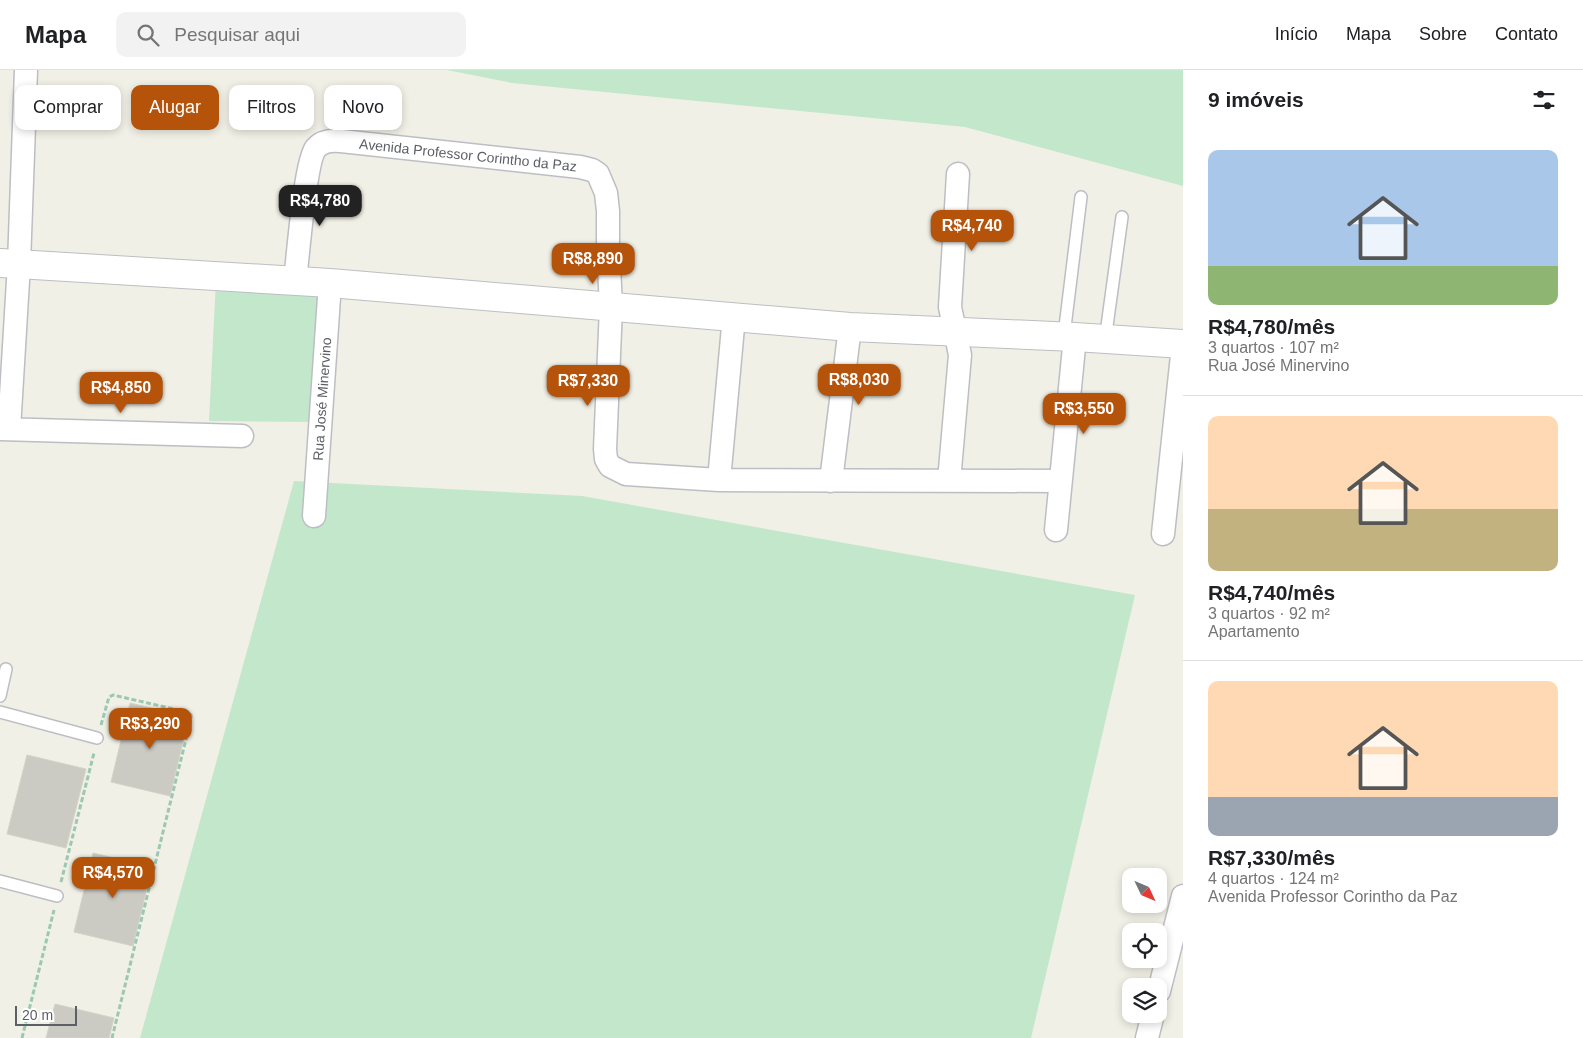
<!DOCTYPE html>
<html lang="pt">
<meta charset="utf-8">
<style>
:root{--surface:#fff;--page:#f2f2f2;--text:#202124;--muted:#757577;--line:#e0e0e0;--accent:#b45309}
body{margin:0;font-family:Arial,sans-serif;background:var(--page);color:var(--text);height:100vh;display:flex;flex-direction:column;font-size:19px;white-space:nowrap}
*{box-sizing:border-box;margin:0}
p{font-size:16px;color:var(--muted)}
.icon{flex:none;width:28px;height:28px;fill:none;stroke:currentColor;stroke-width:2;stroke-linecap:round;stroke-linejoin:round}
.map{position:relative;flex:1;overflow:hidden}
.drawer{display:flex;flex-direction:column;background:var(--surface);width:400px}
.drawer>*{flex:none}
.hud{position:absolute;left:15px;top:15px;width:475px;height:45px;display:flex;gap:10px}
.needle{width:32px;rotate:134deg}
.controls{position:absolute;left:1122px;top:798px;display:grid;gap:10px}
.controls a{display:grid;place-items:center;width:45px;height:45px;border-radius:10px;background:var(--surface);box-shadow:0 2px 8px #0003;font-size:25px}
.scale{position:absolute;left:15px;bottom:12px;width:62px;box-sizing:border-box;padding-left:5px;border:2px solid #5d5f66;border-top:0;font-size:14px;line-height:18px;white-space:nowrap;color:#5d5f66;-webkit-text-stroke:4px #fff;paint-order:stroke}
.price{position:absolute;translate:-50% -42px;padding:0 11px;border-radius:10px;background:var(--accent);color:#fff;font-size:16px;line-height:32px;filter:drop-shadow(0 1px 2px #0008)}
.price::after{content:'';position:absolute;left:50%;top:30px;width:15px;height:11px;margin-left:-8px;background:inherit;clip-path:polygon(0 0,100% 0,50% 100%)}
.price.selected{background:#222;color:#fff}
ul{padding:0;list-style:none}
li{display:grid;align-content:center;gap:10px;height:265px;padding:0 25px}
li+li{border-top:1px solid var(--line)}
li span{display:grid;place-items:center;height:155px;border-radius:10px;color:#555}
li>.icon{margin-inline-start:auto}
span .icon{width:90px;height:90px;fill:#fffc;stroke-width:1}
li b{font-size:21px}
h2{display:flex;justify-content:space-between;align-items:center;height:60px;padding:0 25px;font-size:21px}
.pill{padding:0 18px;border-radius:10px;background:var(--surface);box-shadow:0 2px 8px #0003;font-size:18px;line-height:45px}
.pill.selected{background:var(--accent);color:#fff}
header{display:flex;align-items:center;gap:30px;box-sizing:border-box;height:70px;padding:0 25px;background:var(--surface);border-bottom:1px solid var(--line)}
header strong{font-size:24px}
nav{display:flex;gap:28px;margin-inline-start:auto;font-size:18px}
.search{width:350px;height:45px;background:var(--page);display:flex;align-items:center;gap:12px;box-sizing:border-box;padding:0 18px;border-radius:10px;color:var(--muted);font-size:19px}
main{display:flex;flex:1;min-height:0}
.map>svg:first-child{display:block}
.green{fill:#c3e7cb}
.building{fill:#cbcac3;stroke:#d4d3c4}
.lines{fill:none;stroke-linecap:round;stroke-linejoin:round}
.service-casing{stroke:#bdbec4;stroke-width:14}
.minor-casing{stroke:#bdbec4;stroke-width:25}
.tertiary-casing{stroke:#bdbec4;stroke-width:30}
.path{stroke:#9cc8b2;stroke-width:3;stroke-dasharray:5 2.5;stroke-linecap:butt}
.service{stroke:#fff;stroke-width:11}
.minor{stroke:#fff;stroke-width:22}
.tertiary{stroke:#fff;stroke-width:28}
.labels{text-anchor:middle;dominant-baseline:central;stroke-width:5;stroke-linejoin:round;paint-order:stroke}
.street-label{font-size:14px;fill:#5d5f66;stroke:#fff}
</style>
<header>
<strong>Mapa</strong>
<div class="search"><svg class="icon" aria-label="search" viewBox="0 0 24 24"><circle cx="10" cy="10" r="6"/><path d="M15 15l6 6"/></svg>Pesquisar aqui</div>
<nav><a>Início</a><a>Mapa</a><a>Sobre</a><a>Contato</a></nav>
</header>
<main>
<div class="map">
<svg width="1183" height="968" viewBox="0 0 1183 968">
<rect width="100%" height="100%" fill="#f0f0e6"/>
<path class="green" d="M447,0H1183V116L965,57L512,13Z
M216,210L325,219L311,352L209,351Z
M294,411L582,426L1135,525L1031,968H140Z"/>
<path class="building" d="M130,633L189,647L170,726L111,712Z
M27,685L86,699L66,778L7,764Z
M93,783L152,797L133,876L74,862Z
M55,934L114,948L109,968H46Z"/>
<g class="lines">
<defs>
<path id="service" d="M1107,256L1122,147
M1065,257L1081,127
M0,626L6,599
M0,642L97,668
M0,811L57,826"/>
<path id="minor" d="M295,210C298,188 305,91 316,78C322,71 332,70 341,71L580,97L592,100L598,104L606,123L608,141V175L611,237L605,379L606,389L610,396L626,404L719,410L1060,411
M0,359L242,366
M9,359L19,194L26,0
M719,410L734,246
M831,411L850,257
M949,411L960,285L950,237L958,104
M314,446L330,213
M1056,460L1075,267
M1163,464L1183,276
M1159,921L1183,826
M1147,968L1153,944"/>
<path id="tertiary" d="M0,193L330,213L850,257L1075,267L1183,274"/>
</defs>
<use href="#service" class="service-casing"/>
<use href="#minor" class="minor-casing"/>
<use href="#tertiary" class="tertiary-casing"/>
<path class="path" d="M101,655L109,627L113,625L187,642L191,645V649L112,968
M61,812L94,683
M22,968L54,840"/>
<use href="#service" class="service"/>
<use href="#minor" class="minor"/>
<use href="#tertiary" class="tertiary"/>
</g>
<g class="labels">
<g class="street-label">
<text transform="translate(468 85) rotate(6)">Avenida Professor Corintho da Paz</text>
<text transform="translate(322 329) rotate(-86)">Rua José Minervino</text>
</g>
</g>
</svg>
<div class="controls">
<a><svg class="needle" viewBox="-14 -14 28 28"><path d="M0-13l5 13h-10z" fill="#e53935"/><path d="M0 13l5-13h-10z" fill="#757577"/></svg></a>
<a><svg class="icon" aria-label="locate" viewBox="0 0 24 24"><circle cx="12" cy="12" r="6"/><path d="M12 2v4M12 18v4M2 12h4M18 12h4"/></svg></a>
<a><svg class="icon" aria-label="layers" viewBox="0 0 24 24"><path d="M12 4l9 5-9 5-9-5zM3 14l9 5 9-5"/></svg></a>
</div>
<div class="scale">20 m</div>
<b class="price selected" style="left:320px;top:157px">R$4,780</b>
<b class="price" style="left:972px;top:182px">R$4,740</b>
<b class="price" style="left:593px;top:215px">R$8,890</b>
<b class="price" style="left:859px;top:336px">R$8,030</b>
<b class="price" style="left:588px;top:337px">R$7,330</b>
<b class="price" style="left:121px;top:344px">R$4,850</b>
<b class="price" style="left:1084px;top:365px">R$3,550</b>
<b class="price" style="left:150px;top:680px">R$3,290</b>
<b class="price" style="left:113px;top:829px">R$4,570</b>
<div class="hud">
<a class="pill">Comprar</a>
<a class="pill selected">Alugar</a>
<a class="pill">Filtros</a>
<a class="pill">Novo</a>
</div>
</div>
<section class="drawer">
<h2>9 imóveis<svg class="icon" aria-label="filters" viewBox="0 0 24 24"><path d="M4 7h16M4 17h16"/><circle cx="9" cy="7" r="2"/><circle cx="15" cy="17" r="2"/></svg></h2>
<ul>
<li><span style="background:linear-gradient(#a9c7e8 75%,#8fb573 0)"><svg class="icon" aria-label="home" viewBox="0 0 24 24"><path d="M3 11l9-7 9 7M6 9v11h12V9"/></svg></span><div><b>R$4,780/mês</b><p>3 quartos · 107 m²</p><p>Rua José Minervino</p></div></li>
<li><span style="background:linear-gradient(#ffd9b3 60%,#c2b280 0)"><svg class="icon" aria-label="home" viewBox="0 0 24 24"><path d="M3 11l9-7 9 7M6 9v11h12V9"/></svg></span><div><b>R$4,740/mês</b><p>3 quartos · 92 m²</p><p>Apartamento</p></div></li>
<li><span style="background:linear-gradient(#ffd9b3 75%,#9aa5b1 0)"><svg class="icon" aria-label="home" viewBox="0 0 24 24"><path d="M3 11l9-7 9 7M6 9v11h12V9"/></svg></span><div><b>R$7,330/mês</b><p>4 quartos · 124 m²</p><p>Avenida Professor Corintho da Paz</p></div></li>
</ul>
</section>
</main>
